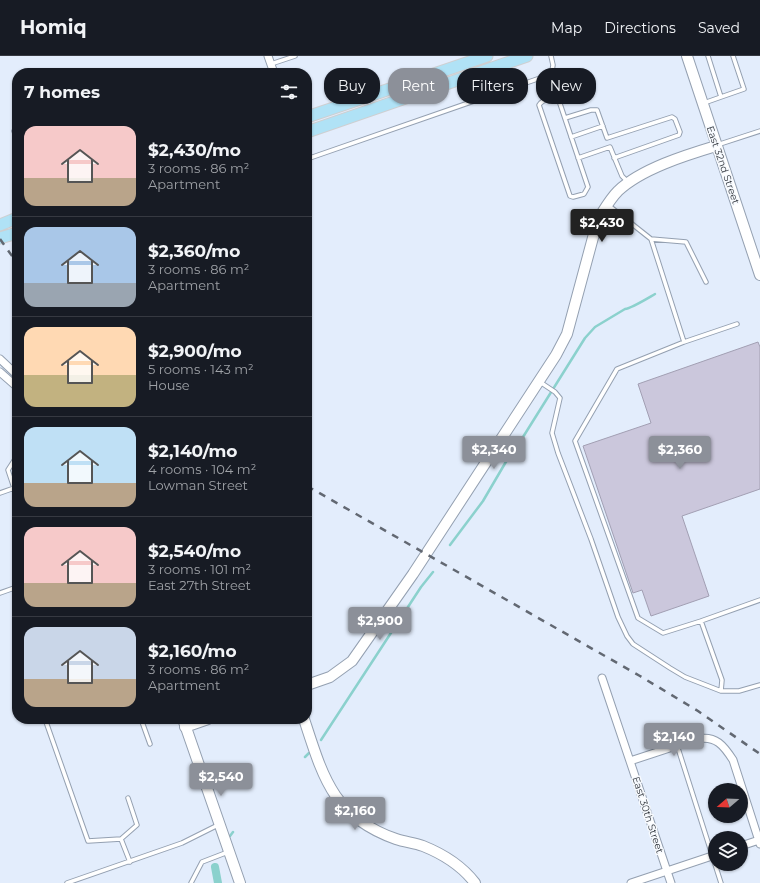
<!DOCTYPE html>
<meta charset="utf-8">
<style>
:root{--surface:#171b24;--page:#242831;--text:#f1f3f6;--muted:#9ea1a6;--line:#363941;--accent:#8c9099}
body{margin:0;font-family:Montserrat,sans-serif;background:var(--page);color:var(--text);height:100vh;display:flex;flex-direction:column;font-size:15px;white-space:nowrap}
*{box-sizing:border-box;margin:0}
p{font-size:13px;color:var(--muted)}
.icon{flex:none;width:22px;height:22px;fill:none;stroke:currentColor;stroke-width:2;stroke-linecap:round;stroke-linejoin:round}
.map{position:relative;flex:1;overflow:hidden}
.side{position:absolute;left:12px;top:12px;width:300px;height:656px;display:flex;flex-direction:column;background:var(--surface);border-radius:16px;box-shadow:0 1px 3px #0004}
.side>*{flex:none}
.banner{position:absolute;left:324px;top:12px;width:376px;height:36px;display:flex;gap:8px}
.needle{width:26px;rotate:251deg}
.controls{position:absolute;left:708px;top:727px;display:grid;gap:8px}
.controls a{display:grid;place-items:center;width:40px;height:40px;border-radius:50%;background:var(--surface);box-shadow:0 1px 3px #0004;font-size:20px}
.price{position:absolute;translate:-50% -34px;padding:0 9px;border-radius:4px;background:var(--accent);color:#fff;font-size:13px;line-height:26px;filter:drop-shadow(0 1px 2px #0008)}
.price::after{content:'';position:absolute;left:50%;top:24px;width:12px;height:9px;margin-left:-6px;background:inherit;clip-path:polygon(0 0,100% 0,50% 100%)}
.price.current{background:#222;color:#fff}
ul{padding:0;list-style:none}
li{display:flex;align-items:center;gap:12px;height:100px;padding:0 12px}
li+li{border-top:1px solid var(--line)}
li span{display:grid;place-items:center;flex:none;width:112px;height:80px;border-radius:12px;color:#555}
li>.icon{margin-inline-start:auto}
span .icon{width:48px;height:48px;fill:#fffc;stroke-width:1}
li b{font-size:17px}
h2{display:flex;justify-content:space-between;align-items:center;height:48px;padding:0 12px;font-size:17px}
.tag{padding:0 14px;border-radius:16px;background:var(--surface);box-shadow:0 1px 3px #0004;font-size:14px;line-height:36px}
.tag.current{background:var(--accent);color:#fff}
header{display:flex;align-items:center;gap:24px;box-sizing:border-box;height:56px;padding:0 20px;background:var(--surface);border-bottom:1px solid var(--line)}
header strong{font-size:19px}
nav{display:flex;gap:22px;margin-inline-start:auto;font-size:14px}
.map>svg:first-child{display:block}
.lines{fill:none;stroke-linecap:round;stroke-linejoin:round}
.stream{stroke:#8bd1cd;stroke-width:2.5}
.canal{stroke:#8bd1cd;stroke-width:8}
.building{fill:#cbc7dc;stroke:#a29fb3}
.lane-casing{stroke:#94a0b1;stroke-width:5.5}
.street-casing{stroke:#94a0b1;stroke-width:9}
.secondary-casing{stroke:#94a0b1;stroke-width:12}
.primary-casing{stroke:#cecfd1;stroke-width:13}
.lane{stroke:#fff;stroke-width:3.5}
.street{stroke:#fff;stroke-width:7}
.secondary{stroke:#fff;stroke-width:10}
.primary{stroke:#b0e2f6;stroke-width:11}
.rail{stroke:#626872;stroke-width:2.5;stroke-dasharray:7 7;stroke-linecap:butt}
.labels{text-anchor:middle;dominant-baseline:central;stroke-width:3;stroke-linejoin:round;paint-order:stroke}
.street-label{font-size:10px;fill:#32373e;stroke:#f7fafe}
</style>
<header>
<strong>Homiq</strong>
<nav><a>Map</a><a>Directions</a><a>Saved</a></nav>
</header>
<div class="map">
<svg width="760" height="827" viewBox="0 0 760 827">
<rect width="100%" height="100%" fill="#e3edfc"/>
<g class="lines">
<path class="stream" d="M450,489L483,445L507,404L523,381L585,282L595,271L625,253C632,252 648,242 655,238
M321,684L421,531L433,516
M305,701L309,697
M230,780L233,776"/>
<path class="canal" d="M215,811L218,827"/>
</g>
<path class="building" d="M758,286L760,291V433L682,460L709,540L651,560L642,534L633,537L583,390L651,367L638,328Z"/>
<g class="lines">
<defs>
<path id="lane" d="M551,0L553,9L551,21L588,131L584,138L573,141L570,140L539,49C544,40 578,31 589,27
M271,8L295,0
M721,41L744,33L733,0
M704,47L721,41L708,0
M565,62L591,54H597L607,82L672,61L675,63L680,76L679,79L614,102
M17,73L14,75L17,84
M571,81L603,70
M717,89L760,75
M578,102L610,91L622,120L628,126
M307,103L546,20L551,21
M608,149L651,183L684,286L617,313L575,385L638,562L663,577L701,565L722,624L721,635
M651,183L686,186L706,226
M684,286L737,268
M540,326L555,336L560,342L552,377L558,397L591,483L618,561L627,580L633,588L670,612L685,621L721,635H739L760,629
M17,400L8,414L17,441
M0,437L17,431
M0,537L17,531
M701,565L760,544
M45,663L88,785L121,783
M141,663L150,688
M677,689L721,827
M128,742L137,769L121,783L130,806
M67,827L182,787L218,769
M191,827L202,806L228,796"/>
<path id="street" d="M268,0L274,17
M0,303L17,319
M0,316L17,331
M602,622L671,827
M630,705L697,683C716,679 724,690 733,704L760,788
M741,790L759,784
M631,827L715,799"/>
<path id="secondary" d="M687,0L760,219
M307,629L330,621L352,605L413,518L556,299L567,278L598,163C604,154 610,143 618,135C641,113 686,99 716,90
M183,663L240,827
M304,663C323,721 333,761 396,783C405,786 415,787 423,790C443,798 462,810 475,827
M185,671L208,663"/>
<path id="primary" d="M307,61L487,0
M307,76L527,0
M0,169L17,162
M0,182L17,177"/>
</defs>
<use href="#lane" class="lane-casing"/>
<use href="#street" class="street-casing"/>
<use href="#secondary" class="secondary-casing"/>
<use href="#primary" class="primary-casing"/>
<use href="#lane" class="lane"/>
<use href="#street" class="street"/>
<use href="#secondary" class="secondary"/>
<use href="#primary" class="primary"/>
<path class="rail" d="M0,183L17,207
M307,430L640,620L698,655L760,698"/>
</g>
<g class="labels">
<g class="street-label">
<text transform="translate(723 109) rotate(71)">East 32nd Street</text>
<text transform="translate(648 759) rotate(72)">East 30th Street</text>
</g>
</g>
</svg>
<div class="controls">
<a><svg class="needle" viewBox="-14 -14 28 28"><path d="M0-13l5 13h-10z" fill="#e53935"/><path d="M0 13l5-13h-10z" fill="#9ea1a6"/></svg></a>
<a><svg class="icon" aria-label="layers" viewBox="0 0 24 24"><path d="M12 4l9 5-9 5-9-5zM3 14l9 5 9-5"/></svg></a>
</div>
<b class="price current" style="left:602px;top:187px">$2,430</b>
<b class="price" style="left:494px;top:414px">$2,340</b>
<b class="price" style="left:680px;top:414px">$2,360</b>
<b class="price" style="left:380px;top:585px">$2,900</b>
<b class="price" style="left:674px;top:701px">$2,140</b>
<b class="price" style="left:221px;top:741px">$2,540</b>
<b class="price" style="left:355px;top:775px">$2,160</b>
<div class="banner">
<a class="tag">Buy</a>
<a class="tag current">Rent</a>
<a class="tag">Filters</a>
<a class="tag">New</a>
</div>
<section class="side">
<h2>7 homes<svg class="icon" aria-label="filters" viewBox="0 0 24 24"><path d="M4 7h16M4 17h16"/><circle cx="9" cy="7" r="2"/><circle cx="15" cy="17" r="2"/></svg></h2>
<ul>
<li><span style="background:linear-gradient(#f6c9c9 65%,#b9a48a 0)"><svg class="icon" aria-label="home" viewBox="0 0 24 24"><path d="M3 11l9-7 9 7M6 9v11h12V9"/></svg></span><div><b>$2,430/mo</b><p>3 rooms · 86 m²</p><p>Apartment</p></div></li>
<li><span style="background:linear-gradient(#a9c7e8 70%,#9aa5b1 0)"><svg class="icon" aria-label="home" viewBox="0 0 24 24"><path d="M3 11l9-7 9 7M6 9v11h12V9"/></svg></span><div><b>$2,360/mo</b><p>3 rooms · 86 m²</p><p>Apartment</p></div></li>
<li><span style="background:linear-gradient(#ffd9b3 60%,#c2b280 0)"><svg class="icon" aria-label="home" viewBox="0 0 24 24"><path d="M3 11l9-7 9 7M6 9v11h12V9"/></svg></span><div><b>$2,900/mo</b><p>5 rooms · 143 m²</p><p>House</p></div></li>
<li><span style="background:linear-gradient(#bfe0f5 70%,#b9a48a 0)"><svg class="icon" aria-label="home" viewBox="0 0 24 24"><path d="M3 11l9-7 9 7M6 9v11h12V9"/></svg></span><div><b>$2,140/mo</b><p>4 rooms · 104 m²</p><p>Lowman Street</p></div></li>
<li><span style="background:linear-gradient(#f6c9c9 70%,#b9a48a 0)"><svg class="icon" aria-label="home" viewBox="0 0 24 24"><path d="M3 11l9-7 9 7M6 9v11h12V9"/></svg></span><div><b>$2,540/mo</b><p>3 rooms · 101 m²</p><p>East 27th Street</p></div></li>
<li><span style="background:linear-gradient(#c9d6e8 65%,#b9a48a 0)"><svg class="icon" aria-label="home" viewBox="0 0 24 24"><path d="M3 11l9-7 9 7M6 9v11h12V9"/></svg></span><div><b>$2,160/mo</b><p>3 rooms · 86 m²</p><p>Apartment</p></div></li>
</ul>
</section>
</div>
